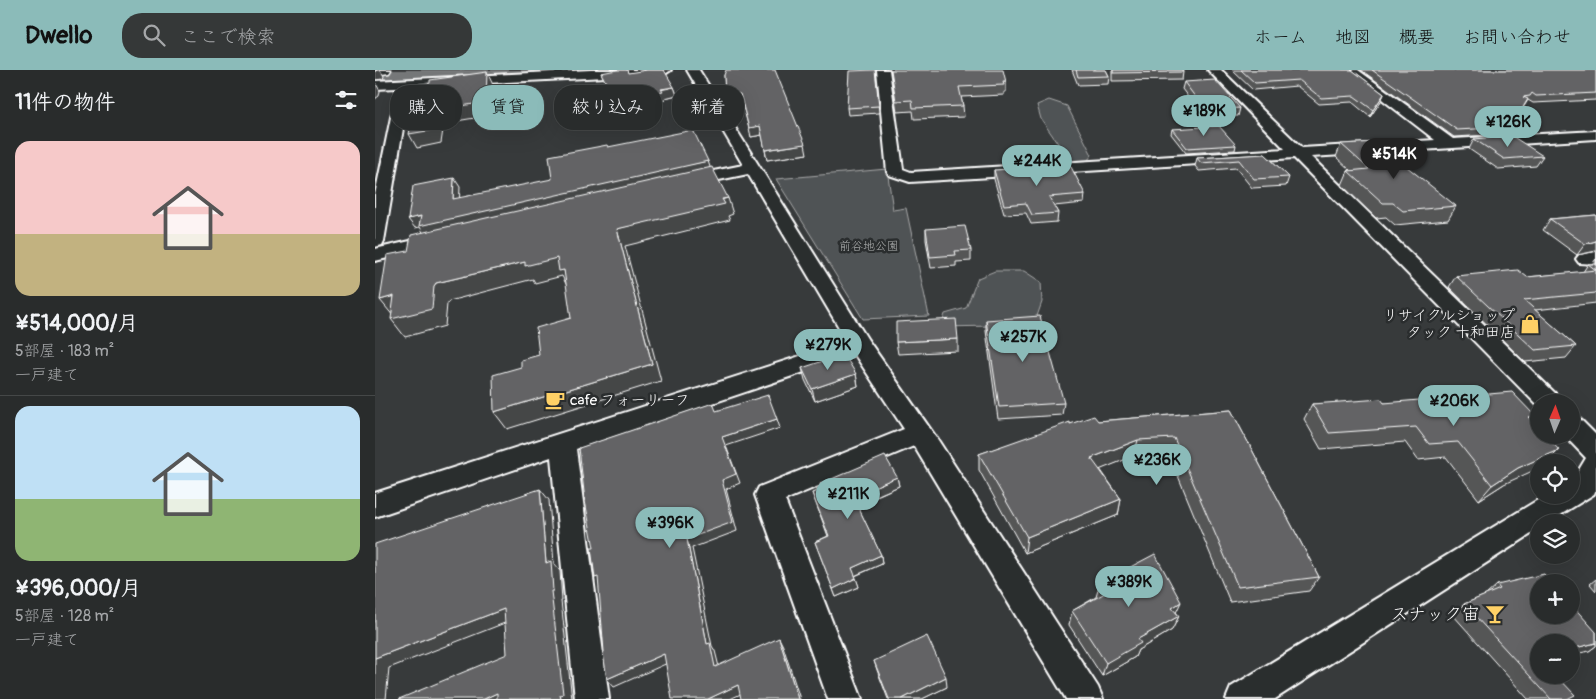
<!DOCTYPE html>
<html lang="ja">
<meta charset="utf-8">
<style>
:root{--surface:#292c2c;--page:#353838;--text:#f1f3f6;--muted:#a5a7a9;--line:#454848;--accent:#8bbbb9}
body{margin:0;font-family:Pangolin,"Klee One",sans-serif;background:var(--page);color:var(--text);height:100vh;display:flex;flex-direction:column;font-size:19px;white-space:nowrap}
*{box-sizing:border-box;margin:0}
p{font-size:16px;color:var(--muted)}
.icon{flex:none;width:28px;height:28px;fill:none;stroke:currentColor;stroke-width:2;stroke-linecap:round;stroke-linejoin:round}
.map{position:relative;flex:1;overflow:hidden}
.drawer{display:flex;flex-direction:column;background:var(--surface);width:375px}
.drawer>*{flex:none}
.guide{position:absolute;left:15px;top:15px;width:475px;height:45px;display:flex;gap:10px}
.needle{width:32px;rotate:2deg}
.controls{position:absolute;left:1155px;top:324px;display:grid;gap:10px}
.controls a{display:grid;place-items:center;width:50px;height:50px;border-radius:50%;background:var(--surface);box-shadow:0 5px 20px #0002,0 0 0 1px var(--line);font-size:25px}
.price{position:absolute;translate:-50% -42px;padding:0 11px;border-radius:18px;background:var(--accent);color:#111;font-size:16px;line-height:32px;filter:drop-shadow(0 1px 2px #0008)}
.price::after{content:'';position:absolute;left:50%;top:30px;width:15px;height:11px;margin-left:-8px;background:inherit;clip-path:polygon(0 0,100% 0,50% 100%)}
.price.on{background:#222;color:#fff}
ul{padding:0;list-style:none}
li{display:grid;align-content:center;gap:10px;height:265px;padding:0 15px}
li+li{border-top:1px solid var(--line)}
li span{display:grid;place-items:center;height:155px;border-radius:15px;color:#555}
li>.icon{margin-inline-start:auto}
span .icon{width:90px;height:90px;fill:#fffc;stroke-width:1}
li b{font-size:21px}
h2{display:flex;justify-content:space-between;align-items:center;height:60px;padding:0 15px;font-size:21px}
.chip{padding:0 18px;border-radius:20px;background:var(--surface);box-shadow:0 5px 20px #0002,0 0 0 1px var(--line);font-size:18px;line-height:45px}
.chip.on{background:var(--accent);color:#111}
header{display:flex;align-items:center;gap:30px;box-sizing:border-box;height:70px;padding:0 25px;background:var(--accent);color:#111}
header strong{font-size:24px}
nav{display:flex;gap:28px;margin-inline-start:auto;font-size:18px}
.search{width:350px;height:45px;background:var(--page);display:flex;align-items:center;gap:12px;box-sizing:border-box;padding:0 18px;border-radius:20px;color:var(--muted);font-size:19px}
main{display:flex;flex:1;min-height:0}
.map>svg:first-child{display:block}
.green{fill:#505354;stroke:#a8a9aa}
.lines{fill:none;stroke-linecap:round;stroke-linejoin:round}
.river{fill:#767879;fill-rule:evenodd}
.street-casing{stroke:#fff;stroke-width:4}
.primary-casing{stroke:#fff;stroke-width:3}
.street{fill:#2a2d2e;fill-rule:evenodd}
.primary{fill:#2a2d2e;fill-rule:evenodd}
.wall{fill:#555657;stroke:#fff}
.shaded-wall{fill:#454647;stroke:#fff}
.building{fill:#636465;stroke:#fff}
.labels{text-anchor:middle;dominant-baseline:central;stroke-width:5;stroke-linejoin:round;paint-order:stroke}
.far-park-label{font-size:12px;fill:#b0b2b2;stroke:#2a2d2e}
.poi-label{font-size:15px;fill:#fff;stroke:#2a2d2e;text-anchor:end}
.near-poi-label{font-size:18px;fill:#fff;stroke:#2a2d2e;text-anchor:end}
</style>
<header>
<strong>Dwello</strong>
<div class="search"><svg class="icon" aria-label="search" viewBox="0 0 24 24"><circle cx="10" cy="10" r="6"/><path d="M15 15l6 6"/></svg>ここで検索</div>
<nav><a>ホーム</a><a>地図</a><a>概要</a><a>お問い合わせ</a></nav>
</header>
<main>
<section class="drawer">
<h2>11件の物件<svg class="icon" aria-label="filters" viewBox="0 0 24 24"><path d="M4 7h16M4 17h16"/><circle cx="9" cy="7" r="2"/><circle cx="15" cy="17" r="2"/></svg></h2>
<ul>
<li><span style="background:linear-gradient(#f6c9c9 60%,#c2b280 0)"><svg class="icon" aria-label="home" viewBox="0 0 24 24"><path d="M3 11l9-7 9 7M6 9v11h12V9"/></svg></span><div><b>¥514,000/月</b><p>5部屋 · 183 m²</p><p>一戸建て</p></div></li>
<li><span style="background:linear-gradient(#bfe0f5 60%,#8fb573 0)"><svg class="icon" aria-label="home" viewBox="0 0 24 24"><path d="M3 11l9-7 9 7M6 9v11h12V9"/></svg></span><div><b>¥396,000/月</b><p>5部屋 · 128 m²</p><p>一戸建て</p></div></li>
</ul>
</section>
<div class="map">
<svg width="1221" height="629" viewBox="0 0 1221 629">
<rect width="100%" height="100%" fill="#373a3b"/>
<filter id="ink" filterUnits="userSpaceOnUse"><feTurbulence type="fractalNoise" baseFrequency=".02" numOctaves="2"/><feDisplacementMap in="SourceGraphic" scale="10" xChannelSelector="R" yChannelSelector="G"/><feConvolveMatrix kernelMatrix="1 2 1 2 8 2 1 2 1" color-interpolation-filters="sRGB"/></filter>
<g filter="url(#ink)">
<path class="green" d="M674,30L692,36L717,85L712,91L698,92L690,88L682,72L666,49L662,35Z
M512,99L518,140L531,138L554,246L488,249L401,109Z
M620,201H649L666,212L667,232L661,249L619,256L566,257L570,244L591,238L603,208Z"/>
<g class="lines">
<path class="river" d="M0,0H176L173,5L164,7L0,16Z"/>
<defs>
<path id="street" d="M216,0H296L290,4L35,17L9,171L7,175L0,177V125L22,18L0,19V11Z
M312,0H324L493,270L563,370L723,617L728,629H691L539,376L410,430L487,629H453L380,425L384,417L529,359L480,285L201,379L234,629H200L176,387L0,447V423L472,271L373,104L310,117L304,116L302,112L304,108L368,95Z
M502,0H514L528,99L536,102L910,79L833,0H846L927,78L1060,70L969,0H983L1078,69L1221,61V69L936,87L1183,326L1186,332H1164V337L919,88L535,112L514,105L512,102Z
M66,164L73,166L75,170L73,174L0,191V179Z
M1221,182V194L1204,193L1201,189L1204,185Z
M1196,347L1205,349L1221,365V419L1219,424L1174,452H1164V459L900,629H851L856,617L1171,425H1196V410L1199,408L1211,388L1189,365H1196Z"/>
<path id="primary" d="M0,0H16L14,3L0,5Z"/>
</defs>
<use href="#street" class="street-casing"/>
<use href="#primary" class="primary-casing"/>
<use href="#street" class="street"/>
<use href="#primary" class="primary"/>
</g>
<path class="wall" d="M500,0L504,43L473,45L472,38Z
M516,0L631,12V22H629V25L586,27L588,36L589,47L539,49L538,41L522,42Z
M697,0H731L734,6L733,14L703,15Z
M737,0H807L808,2L807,10L737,11Z
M857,0H977L1009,24L1006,31L995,47L977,32L944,34L922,16L878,20Z
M986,0H1221V30L1158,33L1153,30L1132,64L1079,67Z
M226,3H253L299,17L302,25L290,28V30L244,38L230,11Z
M349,5L432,84L392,90L387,65L376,67L367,32L352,33L350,24Z
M809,12L865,38L863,46L828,47L807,19Z
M797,59L861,75L860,80L811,83L796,64Z
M1099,69L1168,86L1161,96L1123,99L1094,79Z
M966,74L1081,136L1073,150L1020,155L1011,147L1001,148L967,115L973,101L975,100L961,87Z
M890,84L914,107L911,116L877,118L861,98L824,101L820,96L822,88Z
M619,100L710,124L709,133L679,136L683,143L682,152L656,154L651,143L629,144L619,109Z
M1221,145V181L1202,185L1168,160L1175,149Z
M551,159L596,180V191L581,192V196L556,198L551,170Z
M1221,189V233L1160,240L1201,276L1191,288L1150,292L1074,217L1081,206L1152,207L1208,202L1213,194H1217Z
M611,250L689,333L687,345L623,349L611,261Z
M583,269V281L523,284L521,272Z
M427,298L481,304L483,316L440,331L430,310Z
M1009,333L1160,346L1156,350L1129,414L1104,430L1071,387L1043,390L1030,372L946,379L929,349L937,334Z
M856,340L944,507L934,521L855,532L794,384L759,386L725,399L746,429L743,445L650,483L604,400V384L695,354L723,351Z
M522,407L524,416L482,435L506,485L507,494L480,506L484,517L461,527L440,472L453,466L437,423L447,419L445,414Z
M1221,509V521L1215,514Z
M725,513L801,542L804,546L797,560L763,580L760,587L727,606L694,555L697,541L721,527Z
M1122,515L1221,562V576L1214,581L1164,572V605L1193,629H1153L1078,545L1089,534L1111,525Z
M499,591L572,617L547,629H513L502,600Z"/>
<path class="shaded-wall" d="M3,0H5L9,6L8,9L0,10V1Z
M112,2L118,15V45L69,53L66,73L42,78L34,64L61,40Z
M0,12L5,21L4,26L0,29Z
M299,17L302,25L290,28V30L244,38L240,30Z
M1009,24L1006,31L995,47L998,40Z
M385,56L387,65L376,67L374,58Z
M430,74L432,84L392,90L390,80Z
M333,91L336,100L50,166L45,157L40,158L33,149Z
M79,108L85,117L84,139L78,129Z
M353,128L358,144L353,146L355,150L250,176L286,311L132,359L119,342L277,294L242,159Z
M1221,171V181L1202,185L1210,174Z
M182,188L189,200L193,218L187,206L160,213L158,209L74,231L72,234L70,256L30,267L16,249L59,216L61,213L150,192Z
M19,226V247L5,230Z
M481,304L483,316L440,331L437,319Z
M402,349L405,358L351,376L365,413L351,419L362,461L317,478L337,576L340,581L346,605L340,597L332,574L312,469L347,410V367Z
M763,370L759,386L714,404L716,388Z
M1184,380L1172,392H1164V398L1129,414L1104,430L1117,415L1143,398Z
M522,407L524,416L480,435L478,426Z
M165,419L174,430L179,494L185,501L187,531H186L197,629H186L171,493Z
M746,429L743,445L650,483L652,467Z
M506,485L507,494L479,506L477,498Z
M481,508L484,517L461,527L458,519Z
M806,532L799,547L797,538Z
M129,539L140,549L14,598L11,629H0V588Z
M804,546L797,560L763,580L760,587L727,606L731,593L763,569Z
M404,568L408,576L425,629H423Z
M1221,573V576L1214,581L1196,585V579Z
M289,584L295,592L239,617L232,609Z
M571,607L572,617L547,629H527Z
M363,615L368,623L355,629H333Z
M122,623L130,629H109Z"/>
<path class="building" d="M242,0H252L253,3L272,0H289L299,17L286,19L288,22L240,30L226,3Z
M351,0H400L430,74L390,80L385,56L374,58L365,24H350L349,5Z
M500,0L504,36L472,38L474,1Z
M516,0H628L631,12H628L629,15L584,17L588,36L538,38L537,30L521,31Z
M701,0H731L734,6L703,7Z
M738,0H807L808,2L738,3Z
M866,0H977L1009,24L998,40L979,26L946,28L924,10L880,13Z
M997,0H1221V23L1161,26L1157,23L1155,26L1148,27L1153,29L1136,57L1082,60Z
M112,2L111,32L61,40L58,60L34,64L44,14L55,13V10Z
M840,10L865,38L830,40L809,12Z
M844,56L861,75L812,78L797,59Z
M318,60L333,91L44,156L46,146L33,149L38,116L79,108L78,129L177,109L174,86L232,75L233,77Z
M1137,66L1168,86L1129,89L1099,69Z
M1001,72L1081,136L1028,141L1018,133H1008L973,101L994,99L966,74Z
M890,84L914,107L879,109L864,90L826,93L822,88Z
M695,95L710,124L674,127L683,143L657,145L651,133L629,135L619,100Z
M337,97L353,128L347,129L350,134L242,159L277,294L119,342L118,305L146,297V290L164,285L161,258L196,248L189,200L184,201L182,188L150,196V192L61,213L59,216L57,239L16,249L19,226L5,230L12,185L33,181L36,165Z
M1221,145V171L1210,174L1175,149Z
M590,156L596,180L580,181L581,185L555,187L551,159Z
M1213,194H1221V200Z
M1143,200L1152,207L1221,200V223L1149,230L1201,276L1160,280L1081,206Z
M665,246L689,333L624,337L611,250Z
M581,249L583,269L521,272V252Z
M469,284L481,304L437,319L427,298Z
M1137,322L1160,346L1153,347L1164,358V365H1170L1184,380L1143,398L1117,415L1083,372L1054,374L1041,357L954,363L937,334L1006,329L1009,333Z
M393,325L402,349L347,367L361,404L347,410L358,452L312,469L332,574L335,573L340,597L404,568L423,629H366L363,615L333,629H297L289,584L232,609L228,583L229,582L223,507L220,508L216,478H219L210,431L204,378L338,333L341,341Z
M856,340L944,507L863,517L799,368L763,370L716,388L746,429L652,467L604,384L695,352V354L719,346L723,351Z
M510,386L522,407L478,426L506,485L477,498L481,508L458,519L440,472L454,466L437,423L447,419L445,414Z
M165,419L171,493L176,491L178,521H176L188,624L185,625L186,629H122V623L109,629H24L132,584L129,539L0,588V474Z
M780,484L806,532L797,538L804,546L763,569L766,573L731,593L697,541L732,522L725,513Z
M1169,504L1177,512H1164V545H1196V534L1221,562V573L1196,579V572H1164V605H1181L1200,625L1192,629H1176L1089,534L1125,519L1122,515Z
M552,566L571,607L527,629H514L499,591Z"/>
</g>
<defs>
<symbol id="shop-bare" viewBox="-9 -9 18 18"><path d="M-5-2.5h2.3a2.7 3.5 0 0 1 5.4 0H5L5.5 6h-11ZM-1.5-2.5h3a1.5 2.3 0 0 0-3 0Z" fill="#ffd166" stroke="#2a2d2e" stroke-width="2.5" paint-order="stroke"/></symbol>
<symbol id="cafe-bare" viewBox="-9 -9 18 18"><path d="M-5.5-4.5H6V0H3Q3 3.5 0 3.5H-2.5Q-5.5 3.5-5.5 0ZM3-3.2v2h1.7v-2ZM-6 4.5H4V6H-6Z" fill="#ffd166" stroke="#2a2d2e" stroke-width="2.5" paint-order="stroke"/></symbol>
<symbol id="bar-bare" viewBox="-9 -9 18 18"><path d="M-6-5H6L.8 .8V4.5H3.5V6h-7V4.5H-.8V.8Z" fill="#ffd166" stroke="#2a2d2e" stroke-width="2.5" paint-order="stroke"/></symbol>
</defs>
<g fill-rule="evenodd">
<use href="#shop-bare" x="1141" y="240" width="28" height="28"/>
<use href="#cafe-bare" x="166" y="316" width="28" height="28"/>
<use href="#bar-bare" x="1106" y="530" width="28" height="28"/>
</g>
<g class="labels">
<g class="far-park-label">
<text x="494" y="176">前谷地公園</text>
</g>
<g class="poi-label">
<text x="1140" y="245">リサイクルショップ<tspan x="1140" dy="17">タック 十和田店</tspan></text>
<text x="195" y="330" text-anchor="start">cafe フォーリーフ</text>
</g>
<g class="near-poi-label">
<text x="1105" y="544">スナック宙</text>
</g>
</g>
</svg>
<div class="controls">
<a><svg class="needle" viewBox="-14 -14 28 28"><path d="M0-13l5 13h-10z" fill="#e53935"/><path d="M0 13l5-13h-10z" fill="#a5a7a9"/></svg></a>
<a><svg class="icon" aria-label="locate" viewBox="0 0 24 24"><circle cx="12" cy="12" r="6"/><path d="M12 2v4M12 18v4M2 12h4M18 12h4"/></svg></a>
<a><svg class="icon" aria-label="layers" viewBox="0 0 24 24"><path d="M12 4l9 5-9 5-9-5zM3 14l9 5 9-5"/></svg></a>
<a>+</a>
<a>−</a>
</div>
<b class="price" style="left:829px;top:67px">¥189K</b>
<b class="price" style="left:1133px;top:78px">¥126K</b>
<b class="price on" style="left:1019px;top:110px">¥514K</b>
<b class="price" style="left:662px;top:117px">¥244K</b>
<b class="price" style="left:648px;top:293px">¥257K</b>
<b class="price" style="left:453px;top:301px">¥279K</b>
<b class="price" style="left:1079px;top:357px">¥206K</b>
<b class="price" style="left:782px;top:416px">¥236K</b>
<b class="price" style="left:473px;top:450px">¥211K</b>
<b class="price" style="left:295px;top:479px">¥396K</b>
<b class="price" style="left:754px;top:538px">¥389K</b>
<div class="guide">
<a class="chip">購入</a>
<a class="chip on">賃貸</a>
<a class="chip">絞り込み</a>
<a class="chip">新着</a>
</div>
</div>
</main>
